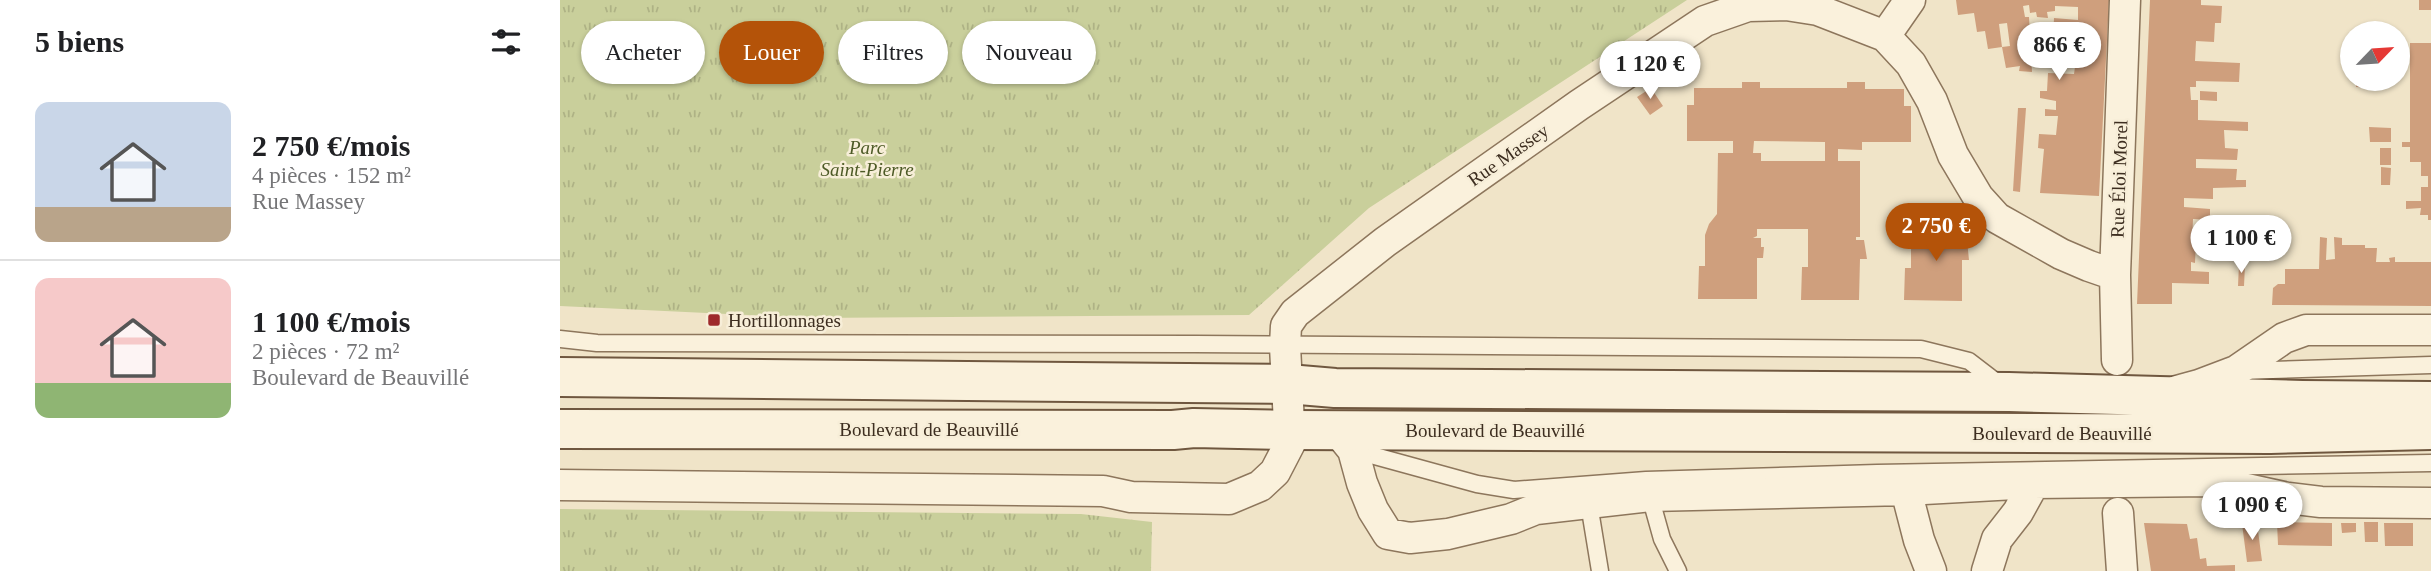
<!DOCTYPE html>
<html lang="fr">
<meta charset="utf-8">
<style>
:root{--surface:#fff;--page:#f6f6f6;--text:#202124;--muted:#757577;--line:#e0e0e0;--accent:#b45309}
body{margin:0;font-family:Georgia,serif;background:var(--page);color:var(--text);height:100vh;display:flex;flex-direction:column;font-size:26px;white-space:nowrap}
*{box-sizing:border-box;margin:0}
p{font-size:23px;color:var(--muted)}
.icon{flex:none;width:38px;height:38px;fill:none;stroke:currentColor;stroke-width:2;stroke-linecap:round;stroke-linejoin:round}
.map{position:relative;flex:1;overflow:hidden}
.details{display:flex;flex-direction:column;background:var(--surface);width:560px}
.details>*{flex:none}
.banner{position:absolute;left:21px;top:21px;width:665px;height:63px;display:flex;gap:14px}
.needle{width:46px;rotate:65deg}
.fabs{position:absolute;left:1780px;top:21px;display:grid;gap:14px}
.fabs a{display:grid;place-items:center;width:70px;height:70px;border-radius:50%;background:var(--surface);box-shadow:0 2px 5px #0004;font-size:35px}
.price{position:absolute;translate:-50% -60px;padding:0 16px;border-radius:24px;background:#fff;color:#222;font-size:23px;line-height:46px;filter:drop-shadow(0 2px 4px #0008)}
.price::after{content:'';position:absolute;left:50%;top:42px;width:21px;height:16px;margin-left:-10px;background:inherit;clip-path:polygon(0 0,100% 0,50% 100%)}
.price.current{background:var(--accent);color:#fff}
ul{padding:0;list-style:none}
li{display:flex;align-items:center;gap:21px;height:175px;padding:0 35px}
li+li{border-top:2px solid var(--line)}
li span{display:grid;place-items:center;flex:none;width:196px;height:140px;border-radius:14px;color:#555}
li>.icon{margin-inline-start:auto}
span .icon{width:84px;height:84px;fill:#fffc;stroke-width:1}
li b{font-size:30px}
h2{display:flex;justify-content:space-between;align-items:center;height:84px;padding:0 35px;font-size:30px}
.chip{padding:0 24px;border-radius:32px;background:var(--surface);box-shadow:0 2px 5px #0004;font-size:24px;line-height:63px}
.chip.current{background:var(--accent);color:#fff}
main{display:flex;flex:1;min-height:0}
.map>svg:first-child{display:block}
.grass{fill:url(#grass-tufts)}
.building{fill:#cf9f7d;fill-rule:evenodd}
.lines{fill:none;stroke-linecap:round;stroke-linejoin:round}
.service-casing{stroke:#8d765c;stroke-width:19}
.minor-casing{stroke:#8d765c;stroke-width:33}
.secondary-casing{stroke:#6f573f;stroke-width:42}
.service{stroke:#faf1dc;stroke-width:16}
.minor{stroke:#faf1dc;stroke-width:30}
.secondary{stroke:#faf1dc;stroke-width:38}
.poi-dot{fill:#9e2a2b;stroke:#f7eed8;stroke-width:2.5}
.labels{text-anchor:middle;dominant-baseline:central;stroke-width:5;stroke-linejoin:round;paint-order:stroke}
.park-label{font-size:19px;font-style:italic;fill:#4d5a26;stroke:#f7eed8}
.street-label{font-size:19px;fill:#3d2e20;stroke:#f7eed8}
.poi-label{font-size:19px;fill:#3d2e20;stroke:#f7eed8;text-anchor:start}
</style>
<main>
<section class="details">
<h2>5 biens<svg class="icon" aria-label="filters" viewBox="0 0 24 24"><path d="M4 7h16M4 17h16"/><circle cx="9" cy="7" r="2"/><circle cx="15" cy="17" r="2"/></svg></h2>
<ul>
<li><span style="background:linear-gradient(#c9d6e8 75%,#b9a48a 0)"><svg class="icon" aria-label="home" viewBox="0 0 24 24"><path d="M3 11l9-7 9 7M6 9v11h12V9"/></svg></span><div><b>2 750 €/mois</b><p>4 pièces · 152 m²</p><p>Rue Massey</p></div></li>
<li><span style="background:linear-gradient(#f6c9c9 75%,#8fb573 0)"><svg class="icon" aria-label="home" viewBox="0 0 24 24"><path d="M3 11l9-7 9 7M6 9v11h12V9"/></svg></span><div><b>1 100 €/mois</b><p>2 pièces · 72 m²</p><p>Boulevard de Beauvillé</p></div></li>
</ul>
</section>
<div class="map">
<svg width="1871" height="571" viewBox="0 0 1871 571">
<defs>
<pattern id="grass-tufts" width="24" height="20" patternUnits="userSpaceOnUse" patternTransform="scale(1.75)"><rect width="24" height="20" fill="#c9cf9b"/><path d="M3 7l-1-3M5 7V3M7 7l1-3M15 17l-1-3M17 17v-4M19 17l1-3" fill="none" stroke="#aeb285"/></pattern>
</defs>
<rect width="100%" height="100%" fill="#f0e4c8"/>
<path class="grass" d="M0,0H1127L809,208L689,315L250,318L0,306Z
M0,509L521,514L592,522L591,571H0Z"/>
<path class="building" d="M1396,0H1549L1539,196L1480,193L1484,149L1478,148L1479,134L1496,135L1498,116H1485V109L1496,110V101L1480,98V91H1487L1488,73L1514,74L1515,67H1504L1505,61H1500V48L1485,47V36L1493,37L1494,18L1518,20V7L1495,6V11L1487,12L1488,18L1477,17L1476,12L1470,13L1469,5L1463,6L1465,17H1469L1472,72L1459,71L1460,66L1446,68L1442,47L1428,49L1425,31L1417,32L1414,13L1398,15ZM1447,23L1450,46L1442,47L1439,24Z
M1590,0H1641V5L1662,6L1661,23H1655L1654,42L1636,41L1635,61L1680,63L1679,82L1636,81V87H1630L1631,100H1638V120L1688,122V131L1664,130L1665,148L1678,149L1677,160L1636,159V168L1677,169L1676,180H1686V187L1653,188V199L1624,198V207L1650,209V220L1633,219L1632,241H1636L1635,263L1631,262V271L1649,272V284L1612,283V304H1577Z
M1859,0H1871V10H1859Z
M1850,43H1871V220H1868V215H1860L1861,208L1846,209V201H1861V187H1868V176H1861V162H1850V147H1842V142H1850Z
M1796,79H1815V88L1796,87Z
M1182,82H1200V88H1287V82H1305V89H1344V106H1351V142H1302V150L1278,149V161H1300V237H1296V240H1304L1307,259H1300L1299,300H1241L1242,267H1248V229H1197V236L1193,238H1201V247H1204L1203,258H1197V299H1138L1139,266H1145V235L1149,224L1157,214L1158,153H1173V141H1127V105H1134V88H1182ZM1194,141L1265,142V161H1201V153H1193Z
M1091,88L1103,106L1090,115L1077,97Z
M1640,91L1657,92V101L1640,100Z
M1458,108H1466L1460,192L1453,191Z
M1809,127L1831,128V142H1810Z
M1820,148H1831V165H1820Z
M1821,167L1831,168L1830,185H1821Z
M1672,221L1688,222L1687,243L1671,242Z
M1351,224L1403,225V240H1407L1409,260H1402V301L1344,300L1345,268H1351Z
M1760,237L1767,238L1766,260L1775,259L1774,237L1782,238V245H1805V248H1817L1816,262H1830L1829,258L1835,257V262H1871V306L1712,305L1713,288L1718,284H1725V269H1759Z
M1678,244L1687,245L1686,263L1677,262Z
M1679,264L1685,265L1684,286H1678Z
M1717,522L1772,523V546L1718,545Z
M1804,522H1818V542H1805Z
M1584,523L1627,524L1630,539L1637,538L1640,559L1646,558L1647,566L1675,565V571H1591Z
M1697,523L1702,561L1687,562L1682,524Z
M1781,523H1796V532L1782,533Z
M1824,523H1853V546H1825Z"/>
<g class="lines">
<defs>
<path id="service" d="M0,339L37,343L635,344L1361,349L1409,361L1439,384
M1681,371L1871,365
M793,450L917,484L954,490L1086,480L1317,473L1871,463
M1090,496L1102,539L1118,571
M1030,497L1029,504L1040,571"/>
<path id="minor" d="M1325,36L1350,0
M1557,360L1555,275L1565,0
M1617,391L1639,385L1676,371L1724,338L1746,330H1871
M776,429L793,450L802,483L813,510L828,534L850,538L888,534L951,519L976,509L1090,496L1346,490L1474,483L1650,481L1728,498L1761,502L1871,503
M0,485L543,491L571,497L669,499L700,486L715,472L730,443L725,346L726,326L735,313L825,242L1019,105L1145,21L1188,6L1226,5L1258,10L1325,36L1351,64L1372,101L1393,155L1418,197L1437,218L1501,254L1529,266L1555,275
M1346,490L1359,540L1371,571
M1558,513L1562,571
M1427,571L1437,539L1458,512L1474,483"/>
<path id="secondary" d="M0,377L728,384L775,388L1449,392L1742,400L1871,401
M0,429L613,430L634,428L730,430L1710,434L1871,430"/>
</defs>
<use href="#service" class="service-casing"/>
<use href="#minor" class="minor-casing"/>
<use href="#secondary" class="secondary-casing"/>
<use href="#service" class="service"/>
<use href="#minor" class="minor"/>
<use href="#secondary" class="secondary"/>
</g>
<rect class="poi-dot" x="147" y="313" width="14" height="14" rx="3.5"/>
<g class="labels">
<g class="park-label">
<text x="307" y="147">Parc<tspan x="307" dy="22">Saint-Pierre</tspan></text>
</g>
<g class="street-label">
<text transform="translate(948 155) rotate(-35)">Rue Massey</text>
<text transform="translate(1559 179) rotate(-88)">Rue Éloi Morel</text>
<text x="369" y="429">Boulevard de Beauvillé</text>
<text x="935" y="430">Boulevard de Beauvillé</text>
<text x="1502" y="433">Boulevard de Beauvillé</text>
</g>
<g class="poi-label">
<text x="168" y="320">Hortillonnages</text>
</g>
</g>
</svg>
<div class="fabs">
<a><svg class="needle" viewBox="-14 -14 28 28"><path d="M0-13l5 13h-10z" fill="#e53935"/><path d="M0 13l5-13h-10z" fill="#757577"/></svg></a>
</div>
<b class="price" style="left:1499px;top:82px">866 €</b>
<b class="price" style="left:1090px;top:101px">1 120 €</b>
<b class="price current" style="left:1376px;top:263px">2 750 €</b>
<b class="price" style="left:1681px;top:275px">1 100 €</b>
<b class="price" style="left:1692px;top:542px">1 090 €</b>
<div class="banner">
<a class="chip">Acheter</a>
<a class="chip current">Louer</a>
<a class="chip">Filtres</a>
<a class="chip">Nouveau</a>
</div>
</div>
</main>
